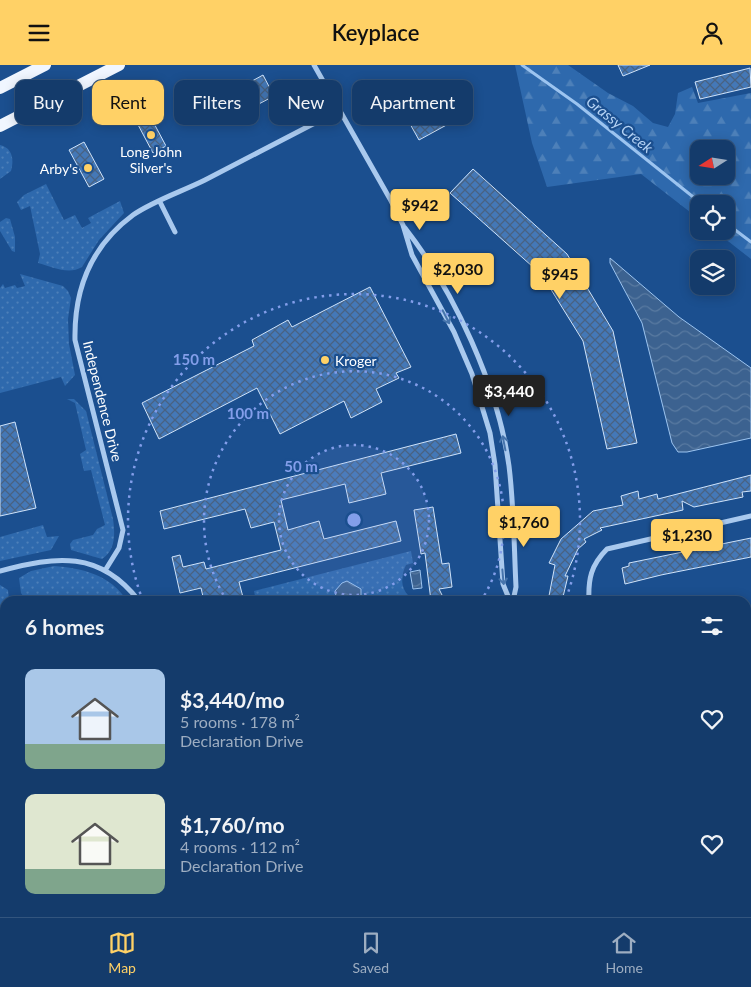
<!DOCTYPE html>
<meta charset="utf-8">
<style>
:root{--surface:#143b6b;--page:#1d4271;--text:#f1f3f6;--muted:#9dadc1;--line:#33557e;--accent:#ffd166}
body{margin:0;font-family:Lato,sans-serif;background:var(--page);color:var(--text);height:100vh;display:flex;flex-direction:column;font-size:19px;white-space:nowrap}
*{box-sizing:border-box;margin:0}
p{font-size:16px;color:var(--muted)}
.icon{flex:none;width:28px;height:28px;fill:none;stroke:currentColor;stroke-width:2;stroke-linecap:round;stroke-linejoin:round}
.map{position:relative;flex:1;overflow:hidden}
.panel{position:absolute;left:0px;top:531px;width:751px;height:321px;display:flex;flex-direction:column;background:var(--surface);border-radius:15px 15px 0 0;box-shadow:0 2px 12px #0003,0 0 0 1px var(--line)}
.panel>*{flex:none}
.banner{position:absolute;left:15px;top:15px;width:500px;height:45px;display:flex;gap:10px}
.needle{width:32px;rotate:258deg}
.buttons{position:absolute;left:690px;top:75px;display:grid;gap:10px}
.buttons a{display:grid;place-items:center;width:45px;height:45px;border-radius:10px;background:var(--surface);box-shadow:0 2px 12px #0003,0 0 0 1px var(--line);font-size:25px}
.price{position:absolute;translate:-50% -42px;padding:0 11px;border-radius:5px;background:var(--accent);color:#111;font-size:16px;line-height:32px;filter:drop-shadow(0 1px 2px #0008)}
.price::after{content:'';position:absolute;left:50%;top:30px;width:15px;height:11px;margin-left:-8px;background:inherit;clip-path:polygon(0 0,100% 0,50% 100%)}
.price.active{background:#222;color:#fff}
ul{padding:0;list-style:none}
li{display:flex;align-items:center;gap:15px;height:125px;padding:0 25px}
li span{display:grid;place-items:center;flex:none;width:140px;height:100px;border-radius:10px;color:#555}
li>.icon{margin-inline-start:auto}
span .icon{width:60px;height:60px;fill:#fffc;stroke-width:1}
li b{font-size:21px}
h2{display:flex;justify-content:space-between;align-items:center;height:60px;padding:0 25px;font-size:21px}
.chip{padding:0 18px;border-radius:10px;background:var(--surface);box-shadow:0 2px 12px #0003,0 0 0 1px var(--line);font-size:18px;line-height:45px}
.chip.active{background:var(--accent);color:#111}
header{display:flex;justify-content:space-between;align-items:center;height:65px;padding:0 25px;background:var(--accent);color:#111;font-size:22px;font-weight:600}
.menu{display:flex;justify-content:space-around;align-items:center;height:70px;border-top:1px solid var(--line);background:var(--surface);font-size:14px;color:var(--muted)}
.menu a{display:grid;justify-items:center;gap:2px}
.menu .active{color:var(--accent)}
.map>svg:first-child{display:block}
.green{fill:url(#green-dots)}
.forest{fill:url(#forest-firs);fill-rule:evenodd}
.water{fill:url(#water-waves);stroke:#9cc4f0}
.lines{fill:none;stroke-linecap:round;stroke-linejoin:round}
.stream{stroke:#9cc4f0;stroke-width:3}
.building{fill:url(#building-cross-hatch);stroke:#cfe3fa}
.minor{stroke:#a9c9ee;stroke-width:5}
.primary{stroke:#f0f6ff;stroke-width:12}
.oneway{stroke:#4674ac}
.ring{fill:none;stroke:#839eea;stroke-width:2.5;stroke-dasharray:2.5 5}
.poi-dot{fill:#ffd166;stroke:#1b4f8f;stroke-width:2}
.labels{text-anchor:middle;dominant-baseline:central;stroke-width:4.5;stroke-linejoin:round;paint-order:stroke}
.poi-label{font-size:14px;fill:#fff;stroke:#1b4f8f}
.street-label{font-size:14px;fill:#fff;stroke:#1b4f8f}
.water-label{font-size:15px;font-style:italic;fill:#b5d3f5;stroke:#1b4f8f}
.centre{fill:#839eea;stroke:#1b4f8f;stroke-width:2.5}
.ring-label{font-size:15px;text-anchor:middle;font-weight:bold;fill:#839eea;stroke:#1b4f8f;stroke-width:4.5;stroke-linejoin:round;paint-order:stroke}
</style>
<header><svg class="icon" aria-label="menu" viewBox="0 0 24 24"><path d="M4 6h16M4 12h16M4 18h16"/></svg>Keyplace<svg class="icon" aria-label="person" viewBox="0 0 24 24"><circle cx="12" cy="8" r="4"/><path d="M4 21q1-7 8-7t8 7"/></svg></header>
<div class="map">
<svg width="751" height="852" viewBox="0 0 751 852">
<defs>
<pattern id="green-dots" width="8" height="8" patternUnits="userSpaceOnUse" patternTransform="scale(1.25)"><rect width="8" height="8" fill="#2e69ad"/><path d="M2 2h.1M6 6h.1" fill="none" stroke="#4d80b9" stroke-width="1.8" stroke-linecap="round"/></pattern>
<pattern id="forest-firs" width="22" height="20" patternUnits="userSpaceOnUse" patternTransform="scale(1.25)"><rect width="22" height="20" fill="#2e69ad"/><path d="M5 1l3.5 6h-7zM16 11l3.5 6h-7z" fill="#4d80b9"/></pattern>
<pattern id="water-waves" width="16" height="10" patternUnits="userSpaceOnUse" patternTransform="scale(1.25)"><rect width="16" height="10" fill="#3c6290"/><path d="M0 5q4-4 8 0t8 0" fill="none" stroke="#597aa1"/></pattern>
<pattern id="building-cross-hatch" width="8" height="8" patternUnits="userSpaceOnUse" patternTransform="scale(1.25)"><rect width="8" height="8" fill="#4478b7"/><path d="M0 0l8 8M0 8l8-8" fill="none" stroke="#486282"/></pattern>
</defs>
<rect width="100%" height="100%" fill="#1b4f8f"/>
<path class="green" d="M0,80C13,83 14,95 11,106L0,114Z
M46,119L64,155L75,150L82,163L91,158L88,153L120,136L124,148L99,175L82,202C69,210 52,202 38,198L40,189L30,141L21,145L17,137L24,130Z
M6,153L10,154L15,172V187L12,186L0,166V157Z
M20,209L63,221L68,226L71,233L68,254L69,279L75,310L65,321L61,312L0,328V223L3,219L5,223L15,220L17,223L25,221Z
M67,334H74L86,346L113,454C115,468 116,485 102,494L71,485L70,479L73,475L93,470L97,464L105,460L91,405L84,406L80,389L86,385L75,338Z
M43,460L47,472L59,471L51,485L0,496V472Z
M411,486L413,498L406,500C401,510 400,523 409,531L426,530L415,536H256L254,526Z
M54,501C82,503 111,510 127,536H83L63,530H51L32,536L25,534L21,528L19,513L31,506Z
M0,520L8,525L9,535L5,536L0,551Z
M0,580L5,599V733L0,734Z"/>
<path class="forest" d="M515,0H568L608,28L633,41L653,58L668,62L675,49L678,28L692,22L698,38L751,28V194L715,166H726V139H699V154L641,109L547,122L532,78ZM699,84H726V111H699Z"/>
<path class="water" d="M610,193L679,252L751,303V373L687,387H678L672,378L642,258L610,198Z
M420,505L422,523L413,524L410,507Z
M347,516L361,524V536H337L335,526L342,518Z
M297,848H329L326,852H298Z"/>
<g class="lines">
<path class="stream" d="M522,0L577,39L702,139
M726,158L751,177"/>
</g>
<path class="building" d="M618,0H650L623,11Z
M750,3L751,22L700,34L695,17Z
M263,10L274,31L236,51L225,31Z
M432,23L452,57L419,75L400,41Z
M149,49L166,81L153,88L136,56Z
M84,77L104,114L89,122L69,85Z
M473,104L567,189L613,266L637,378L607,384L583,276L542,210L450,128Z
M370,222L411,302L396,308L399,313L376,324L382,337L351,353L344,336L280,369L257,323L159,374L142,338L254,281L252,275L288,255L292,262Z
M15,357L36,443L0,451V361Z
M456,369L461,388L381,408L386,429L349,438L345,419L281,435L288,465L319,456L324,474L396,456L401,476L239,517L244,536H204L201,523L180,528L172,492L180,490L183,502L204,497L206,504L281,485L274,457L251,463L245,444L164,464L160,446Z
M751,410V426L742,427L743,432L694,442L682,436L683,445L600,463L602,465L584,474L586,477L578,484L565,511H568L562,536H548L555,500L549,498L561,474L593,446L623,440L621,431L638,426L639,434L657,429L658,434Z
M433,442L442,499L449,498L452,522L439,524L445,536H431L425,488L421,489L414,445Z
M751,473V492L661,510L625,519L622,503L629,501V498Z"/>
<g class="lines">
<path class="minor" d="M314,0L390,134L403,160L412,190L454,267L472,309L490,368L495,400L503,519L510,536
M160,137L175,167
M405,163C454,226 498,321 509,401C514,441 514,482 516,522L513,536
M106,504L119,483L123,465L75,275C74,225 91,181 133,150C153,136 183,126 205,115C241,96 277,78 313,59L340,43
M0,506C56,491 100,485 139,536
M589,536C588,514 591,500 607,484L751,451
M746,574L751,573
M746,694L751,692
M111,848L112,852
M228,848L230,852
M583,848L584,852
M532,852L550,848"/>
<path class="primary" d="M0,23L45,0
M0,61L119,0"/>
</g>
<defs><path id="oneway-shaft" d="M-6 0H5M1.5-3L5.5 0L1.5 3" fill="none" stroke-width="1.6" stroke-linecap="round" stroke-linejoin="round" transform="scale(1.25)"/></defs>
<g class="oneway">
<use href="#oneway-shaft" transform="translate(446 252) rotate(63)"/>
<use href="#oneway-shaft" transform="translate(504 378) rotate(-101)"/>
<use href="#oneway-shaft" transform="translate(503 512) rotate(85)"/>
</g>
<circle cx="354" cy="455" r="75" fill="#839eea" fill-opacity=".12"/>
<g class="ring">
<circle cx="354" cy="455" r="75"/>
<path d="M227 536A150 150 0 1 1 481 536"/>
<path d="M143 536A226 226 0 1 1 565 536"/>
</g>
<g class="poi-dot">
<circle cx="151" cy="70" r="5"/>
<circle cx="88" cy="103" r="5"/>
<circle cx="325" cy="295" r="5"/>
</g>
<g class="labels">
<g class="poi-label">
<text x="151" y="86">Long John<tspan x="151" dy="16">Silver's</tspan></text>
<text x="78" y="103" text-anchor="end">Arby's</text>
<text x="335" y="295" text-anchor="start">Kroger</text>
</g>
<g class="street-label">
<text transform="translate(103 336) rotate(76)">Independence Drive</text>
</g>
<g class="water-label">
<text transform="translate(620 59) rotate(39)">Grassy Creek</text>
</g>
</g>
<circle cx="354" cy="455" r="8" class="centre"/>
<g class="ring-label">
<text x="194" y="300">150 m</text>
<text x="248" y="354">100 m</text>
<text x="301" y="407">50 m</text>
</g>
</svg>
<div class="buttons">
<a><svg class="needle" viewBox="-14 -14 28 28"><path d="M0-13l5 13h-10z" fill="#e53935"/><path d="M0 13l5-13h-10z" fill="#9dadc1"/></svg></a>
<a><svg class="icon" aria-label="locate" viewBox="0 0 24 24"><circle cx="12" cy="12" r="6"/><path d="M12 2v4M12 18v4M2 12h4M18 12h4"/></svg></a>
<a><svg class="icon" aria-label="layers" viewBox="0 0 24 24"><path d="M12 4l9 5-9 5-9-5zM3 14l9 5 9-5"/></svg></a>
</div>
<b class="price" style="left:420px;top:166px">$942</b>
<b class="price" style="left:458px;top:230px">$2,030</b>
<b class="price" style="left:560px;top:235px">$945</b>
<b class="price active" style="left:509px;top:352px">$3,440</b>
<b class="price" style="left:524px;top:483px">$1,760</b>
<b class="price" style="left:687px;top:496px">$1,230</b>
<div class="banner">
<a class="chip">Buy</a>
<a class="chip active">Rent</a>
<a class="chip">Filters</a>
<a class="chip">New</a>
<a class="chip">Apartment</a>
</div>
<section class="panel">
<h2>6 homes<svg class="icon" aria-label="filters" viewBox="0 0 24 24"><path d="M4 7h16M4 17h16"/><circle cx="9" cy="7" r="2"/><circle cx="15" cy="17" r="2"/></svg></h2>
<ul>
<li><span style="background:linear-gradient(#a9c7e8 75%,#7fa58c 0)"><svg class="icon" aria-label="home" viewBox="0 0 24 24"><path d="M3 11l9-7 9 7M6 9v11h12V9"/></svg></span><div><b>$3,440/mo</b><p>5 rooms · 178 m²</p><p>Declaration Drive</p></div><svg class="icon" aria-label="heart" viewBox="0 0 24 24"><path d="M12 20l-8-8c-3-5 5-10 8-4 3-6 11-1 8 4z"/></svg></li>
<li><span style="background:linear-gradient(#dfe7d0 75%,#7fa58c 0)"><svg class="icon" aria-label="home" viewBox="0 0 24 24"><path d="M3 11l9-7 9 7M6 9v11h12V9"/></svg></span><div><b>$1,760/mo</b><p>4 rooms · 112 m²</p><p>Declaration Drive</p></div><svg class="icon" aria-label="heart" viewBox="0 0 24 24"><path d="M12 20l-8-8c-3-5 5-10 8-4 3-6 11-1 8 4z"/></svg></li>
</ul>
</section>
</div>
<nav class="menu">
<a class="active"><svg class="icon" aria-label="map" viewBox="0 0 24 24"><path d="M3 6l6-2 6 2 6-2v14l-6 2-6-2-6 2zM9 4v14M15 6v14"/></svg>Map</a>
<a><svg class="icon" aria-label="saved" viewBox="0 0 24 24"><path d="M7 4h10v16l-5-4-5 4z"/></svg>Saved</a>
<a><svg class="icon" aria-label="home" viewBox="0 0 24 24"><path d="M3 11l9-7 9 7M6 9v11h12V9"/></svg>Home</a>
</nav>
